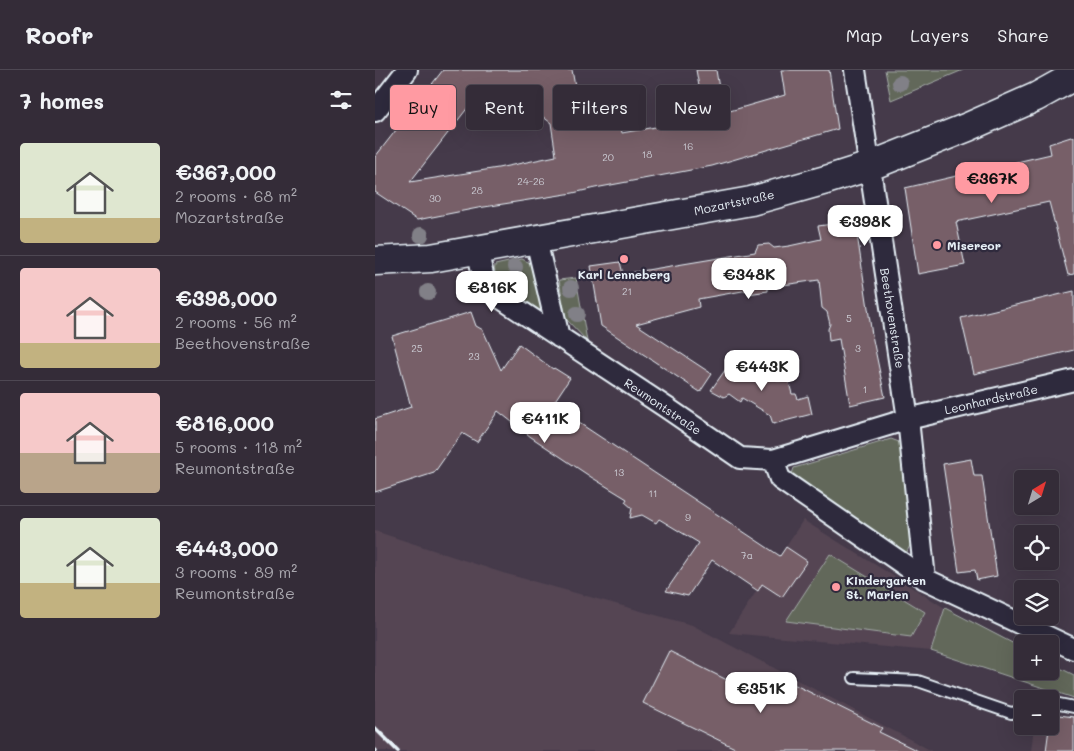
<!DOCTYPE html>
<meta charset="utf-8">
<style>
:root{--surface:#342c38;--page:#3f3843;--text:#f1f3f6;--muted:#a9a7ae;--line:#4e4853;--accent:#ff9aa2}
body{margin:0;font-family:Mali,sans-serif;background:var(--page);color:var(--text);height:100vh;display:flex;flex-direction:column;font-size:19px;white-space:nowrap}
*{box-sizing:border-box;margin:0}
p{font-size:16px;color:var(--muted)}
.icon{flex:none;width:28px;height:28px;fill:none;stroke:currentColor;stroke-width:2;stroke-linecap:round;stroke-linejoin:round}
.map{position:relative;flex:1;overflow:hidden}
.side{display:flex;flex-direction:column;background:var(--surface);width:375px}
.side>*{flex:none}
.hud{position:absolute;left:15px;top:15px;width:475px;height:45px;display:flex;gap:10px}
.needle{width:32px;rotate:38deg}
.tools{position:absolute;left:639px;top:400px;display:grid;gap:10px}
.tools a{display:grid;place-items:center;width:45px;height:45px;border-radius:5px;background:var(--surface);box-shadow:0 5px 20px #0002,0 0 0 1px var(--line);font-size:25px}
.price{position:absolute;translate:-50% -42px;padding:0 11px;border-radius:10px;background:#fff;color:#222;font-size:16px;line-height:32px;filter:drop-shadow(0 1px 2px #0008)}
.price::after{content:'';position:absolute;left:50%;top:30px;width:15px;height:11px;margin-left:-8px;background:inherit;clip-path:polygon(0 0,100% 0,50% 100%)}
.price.current{background:var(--accent);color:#111}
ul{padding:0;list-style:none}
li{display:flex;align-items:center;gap:15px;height:125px;padding:0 20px}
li+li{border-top:1px solid var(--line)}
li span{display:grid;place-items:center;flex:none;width:140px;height:100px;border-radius:5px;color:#555}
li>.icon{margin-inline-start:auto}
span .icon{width:60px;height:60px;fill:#fffc;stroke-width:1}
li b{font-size:21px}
h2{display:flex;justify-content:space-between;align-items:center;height:60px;padding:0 20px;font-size:21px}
.tag{padding:0 18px;border-radius:5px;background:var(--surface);box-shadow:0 5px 20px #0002,0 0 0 1px var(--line);font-size:18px;line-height:45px}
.tag.current{background:var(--accent);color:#111}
header{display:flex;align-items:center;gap:30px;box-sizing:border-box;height:70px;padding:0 25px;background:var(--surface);border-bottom:1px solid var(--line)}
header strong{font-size:24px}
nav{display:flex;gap:28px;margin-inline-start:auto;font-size:18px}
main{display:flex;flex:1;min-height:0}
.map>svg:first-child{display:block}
.built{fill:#544553}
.green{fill:#62685a;stroke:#a5aca9}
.building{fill:#775f68;stroke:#e8f1f8;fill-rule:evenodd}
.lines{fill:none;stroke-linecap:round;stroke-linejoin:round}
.service-casing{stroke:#e8f1f8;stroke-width:14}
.minor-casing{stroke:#e8f1f8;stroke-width:24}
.secondary-casing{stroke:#e8f1f8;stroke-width:31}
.service{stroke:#2f2a3d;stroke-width:10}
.minor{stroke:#2f2a3d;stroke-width:20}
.secondary{stroke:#2f2a3d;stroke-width:28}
.rail{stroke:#e8f1f8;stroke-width:4}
.tree{fill:#818087}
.poi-dot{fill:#ff9aa2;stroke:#2f2a3d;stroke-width:2}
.labels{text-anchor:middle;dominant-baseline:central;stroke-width:4.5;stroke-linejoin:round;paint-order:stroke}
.number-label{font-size:10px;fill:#ccccd4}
.street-label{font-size:12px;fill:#e8f1f8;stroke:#2f2a3d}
.poi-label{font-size:12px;font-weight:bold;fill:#e8f1f8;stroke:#2f2a3d;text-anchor:start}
</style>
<header>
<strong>Roofr</strong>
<nav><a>Map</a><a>Layers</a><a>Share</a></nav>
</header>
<main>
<section class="side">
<h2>7 homes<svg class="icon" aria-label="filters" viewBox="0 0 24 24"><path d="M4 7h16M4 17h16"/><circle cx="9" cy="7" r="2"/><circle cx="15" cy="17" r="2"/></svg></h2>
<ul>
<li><span style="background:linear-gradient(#dfe7d0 75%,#c2b280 0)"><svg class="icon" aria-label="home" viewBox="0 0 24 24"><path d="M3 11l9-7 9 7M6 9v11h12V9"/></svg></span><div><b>€367,000</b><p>2 rooms · 68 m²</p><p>Mozartstraße</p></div></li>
<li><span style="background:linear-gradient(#f6c9c9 75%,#c2b280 0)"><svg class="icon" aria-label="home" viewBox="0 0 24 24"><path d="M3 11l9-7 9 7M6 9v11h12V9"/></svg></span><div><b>€398,000</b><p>2 rooms · 56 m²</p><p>Beethovenstraße</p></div></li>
<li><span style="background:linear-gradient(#f6c9c9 60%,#b9a48a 0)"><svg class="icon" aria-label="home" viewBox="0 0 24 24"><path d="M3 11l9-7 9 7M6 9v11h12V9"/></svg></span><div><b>€816,000</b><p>5 rooms · 118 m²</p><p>Reumontstraße</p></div></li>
<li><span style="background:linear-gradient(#dfe7d0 65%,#c2b280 0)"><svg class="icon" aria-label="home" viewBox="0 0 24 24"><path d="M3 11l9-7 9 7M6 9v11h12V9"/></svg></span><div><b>€443,000</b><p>3 rooms · 89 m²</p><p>Reumontstraße</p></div></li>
</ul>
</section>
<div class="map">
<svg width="699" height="681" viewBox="0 0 699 681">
<rect width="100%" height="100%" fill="#453a4a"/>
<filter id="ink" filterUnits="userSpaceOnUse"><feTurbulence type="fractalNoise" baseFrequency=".02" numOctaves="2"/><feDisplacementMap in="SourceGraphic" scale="10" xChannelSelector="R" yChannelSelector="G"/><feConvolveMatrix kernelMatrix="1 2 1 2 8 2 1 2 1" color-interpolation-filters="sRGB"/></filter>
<g filter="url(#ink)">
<path class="built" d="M428,450L570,538L556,581L354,563Z
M0,461L128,503L317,555L557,681H0Z
M675,643L699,646V681H656L659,656H675Z"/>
<path class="green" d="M510,0H588L516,30Z
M147,189L157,194L168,244C153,235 115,217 120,195Z
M201,208L212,271L191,249L184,210Z
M516,369L524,372L529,381L537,471L531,484L415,410L419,398Z
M455,484L550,542L536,567L411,551Z
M570,538L647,578L648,601H675V593L699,605V628L556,581Z"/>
<path class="building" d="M68,0H197L207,54L244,47L247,63L330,48L321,0H341L348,43L410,25L406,0H454L463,59L337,96L220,118L198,123L103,138L42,150L0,122V87ZM141,26L176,53L181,86L123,98L35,112L101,27L125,46Z
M699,66V204L693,205L674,132L581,152L590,195L543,204L530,118L676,84L674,74Z
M480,151L497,265L510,327L475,335L464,269L454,271L453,259L455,254L452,242L447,238L444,210L393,217V221L373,224V220L323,229L324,237L261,254L337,304L325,322L226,256L216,196L245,192L248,204L380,182L383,175L394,174L399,178L414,176L446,169L443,156Z
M699,221V280L599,304L586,248Z
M96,242L101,256L108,260L126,300L144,274L178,299L179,298L195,308L177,335L405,486L411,477L432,491L407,527L387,514L383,521L337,490L313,526L291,521L324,473L284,449L281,453L267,445L255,448L257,438L250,432L252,429L216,407L156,367L123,341L102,372L87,363L59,403L0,422V349L36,337L17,266Z
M372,288L404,311L413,309L417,324H421L423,329L433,326L437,344L398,354L395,345L367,328L365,332L354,324L349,327L336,320L353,296L369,293Z
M596,389L599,406H607L622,506L602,510L600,500L584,502L568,394Z
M294,581L386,627L398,604L507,658L504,662L543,681H366L268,633Z
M676,644L699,647V681H671Z"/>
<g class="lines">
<defs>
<path id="service" d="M479,608L543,611L636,643L648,641
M675,634L679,633L699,637"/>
<path id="minor" d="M480,0L533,349L550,509
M0,41L32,0
M161,170L184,267
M102,180L109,209L118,223L292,338L365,388L398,390L533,349L699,310
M398,390L405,409L550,509L699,579"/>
<path id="secondary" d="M0,191L56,188L376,131L451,110L495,96L593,57L661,27L699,6"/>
</defs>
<use href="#service" class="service-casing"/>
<use href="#minor" class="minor-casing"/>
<use href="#secondary" class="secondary-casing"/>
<use href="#service" class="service"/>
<use href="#minor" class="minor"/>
<use href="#secondary" class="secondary"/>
<path class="rail" d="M0,658L23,681
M0,680L1,681"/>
</g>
<g class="tree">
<circle cx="525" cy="13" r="8"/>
<circle cx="46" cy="165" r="8"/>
<circle cx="140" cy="197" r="8"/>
<circle cx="196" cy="218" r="8"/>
<circle cx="53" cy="222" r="8"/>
<circle cx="202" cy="244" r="8"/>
</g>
</g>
<g class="poi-dot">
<circle cx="562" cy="175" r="5"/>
<circle cx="249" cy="189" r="5"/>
<circle cx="461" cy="517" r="5"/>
</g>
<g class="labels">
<g class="number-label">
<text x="313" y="76">16</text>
<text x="272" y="84">18</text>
<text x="233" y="87">20</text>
<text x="156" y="111">24-26</text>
<text x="102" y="120">28</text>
<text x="60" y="128">30</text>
<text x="252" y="221">21</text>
<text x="474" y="248">5</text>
<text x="42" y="278">25</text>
<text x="483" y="278">3</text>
<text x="99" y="286">23</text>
<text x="490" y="319">1</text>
<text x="244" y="402">13</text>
<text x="278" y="423">11</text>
<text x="313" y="447">9</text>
<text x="372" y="485">7a</text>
</g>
<g class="street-label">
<text transform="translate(359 132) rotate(-12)">Mozartstraße</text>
<text transform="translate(518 248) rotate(81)">Beethovenstraße</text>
<text transform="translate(616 329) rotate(-13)">Leonhardstraße</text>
<text transform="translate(288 336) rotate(34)">Reumontstraße</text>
</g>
<g class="poi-label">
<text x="572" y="175">Misereor</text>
<text x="249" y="204" text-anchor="middle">Karl Lenneberg</text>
<text x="471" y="510">Kindergarten<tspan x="471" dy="14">St. Marien</tspan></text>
</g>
</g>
</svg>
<div class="tools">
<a><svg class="needle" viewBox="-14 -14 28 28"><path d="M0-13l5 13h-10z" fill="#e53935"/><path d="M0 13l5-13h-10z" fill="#a9a7ae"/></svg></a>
<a><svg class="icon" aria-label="locate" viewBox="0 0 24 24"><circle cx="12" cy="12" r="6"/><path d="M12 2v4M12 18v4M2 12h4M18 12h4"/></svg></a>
<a><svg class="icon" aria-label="layers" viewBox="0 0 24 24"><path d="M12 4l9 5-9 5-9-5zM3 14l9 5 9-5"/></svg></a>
<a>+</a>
<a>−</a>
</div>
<b class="price current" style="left:617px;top:134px">€367K</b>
<b class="price" style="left:490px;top:177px">€398K</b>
<b class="price" style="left:374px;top:230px">€348K</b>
<b class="price" style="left:117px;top:243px">€816K</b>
<b class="price" style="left:387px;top:322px">€443K</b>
<b class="price" style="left:170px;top:374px">€411K</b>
<b class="price" style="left:386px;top:644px">€351K</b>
<div class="hud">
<a class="tag current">Buy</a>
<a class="tag">Rent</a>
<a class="tag">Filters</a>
<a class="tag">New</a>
</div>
</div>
</main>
